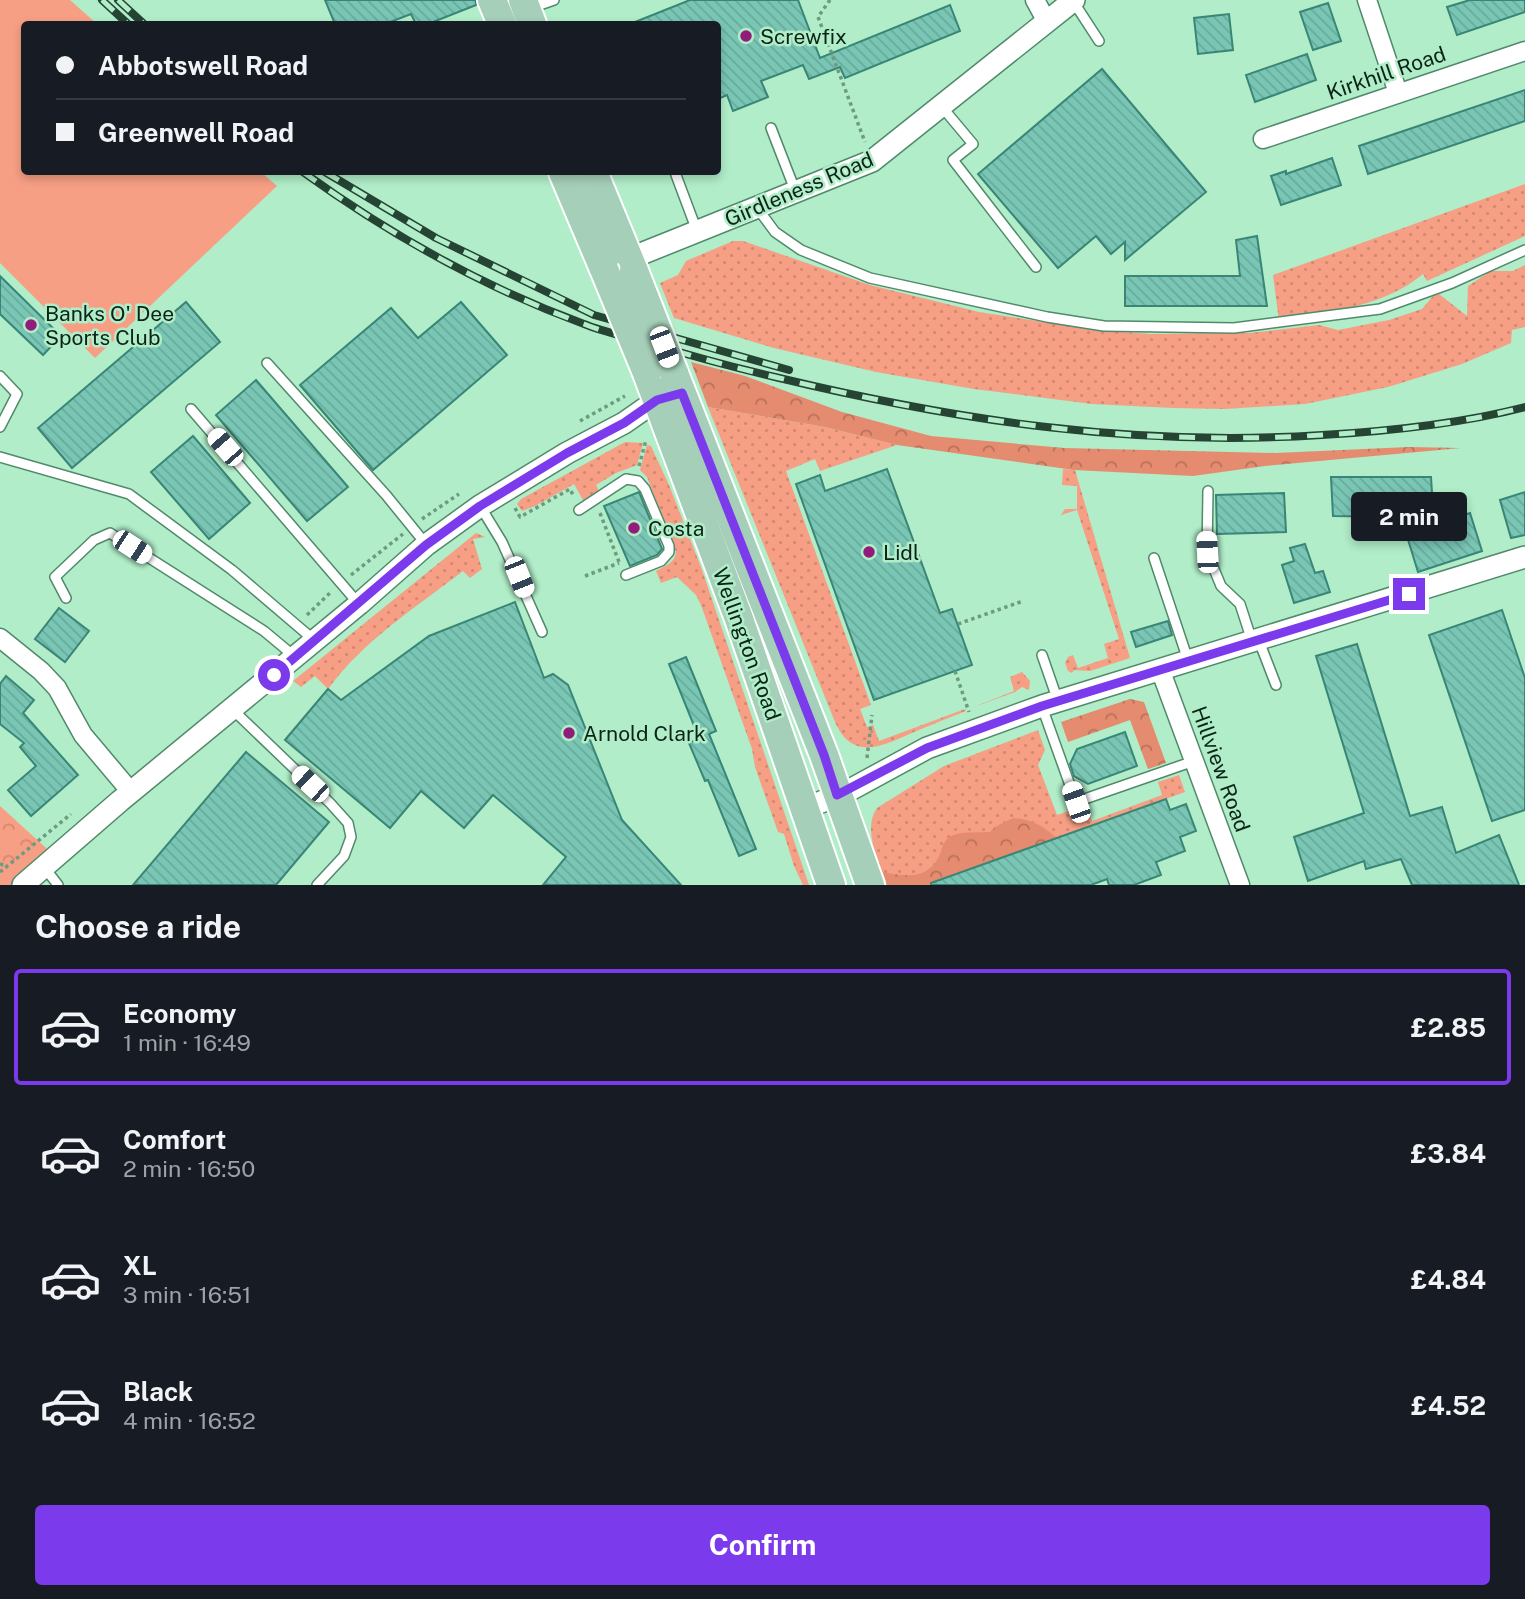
<!DOCTYPE html>
<meta charset="utf-8">
<style>
body{margin:0;font-family:"Public Sans",sans-serif;background:#20242c;color:#f1f3f6;height:100vh;display:flex;flex-direction:column;font-size:26px;white-space:nowrap}
*{box-sizing:border-box;margin:0}
p{font-size:23px;color:#9ea1a6}
.icon{flex:none;width:38px;height:38px;fill:none;stroke:currentColor;stroke-width:2;stroke-linecap:round;stroke-linejoin:round}
.map{position:relative;height:885px;overflow:hidden}
.sheet{display:flex;flex-direction:column;background:#171b24;flex:1}
.sheet>*{flex:none}
.guide{position:absolute;left:21px;top:21px;width:700px;height:154px;border-radius:7px;box-shadow:0 4px 10px #0003;display:grid;align-content:center;height:154px;padding:0 35px;background:#171b24}
.end{position:absolute;width:32px;height:32px;margin:-16px;border:9px solid #7c3aed;background:#fff;box-shadow:0 0 0 4px #fff}
.from{border-radius:50%}
.bubble{position:absolute;height:49px;border-radius:7px;background:#171b24;box-shadow:0 4px 10px #0003;font-size:23px;font-weight:700;line-height:49px;text-align:center}
.car{position:absolute;width:21px;height:42px;margin:-21px -10px;border-radius:9px;box-shadow:0 0 5px 2px #0007;background:linear-gradient(#fff 24%,#345 0 40%,#fff 0 76%,#345 0 86%,#fff 0)}
.guide b{display:flex;align-items:center;gap:24px;height:66px;font-size:26px}
.guide b+b{border-top:2px solid #363941}
.guide i{width:18px;height:18px;background:#f1f3f6}
ul{padding:0;list-style:none}
li{display:flex;align-items:center;gap:21px;height:116px;margin:0 14px 10px;padding:0 21px;border:4px solid transparent;border-radius:7px}
li div{flex:1}
li b{display:block;font-size:26px}
li em{font-style:normal;font-weight:700}
li.on{border-color:#7c3aed}
li>.icon{width:63px;height:63px;stroke-width:1.5}
h2{padding:0 35px;font-size:32px;line-height:84px}
.action{display:flex;gap:14px;margin-top:auto;padding:14px 35px}
.action a{flex:1;height:80px;border-radius:7px;background:#7c3aed;color:#fff;font-size:28px;font-weight:700;line-height:80px;text-align:center}
.map>svg:first-child{display:block}
</style>
<div class="map">
<svg width="1525" height="885" viewBox="0 0 1525 885">
<defs>
<pattern id="grass-dots" width="8" height="8" patternUnits="userSpaceOnUse" patternTransform="scale(1.75)"><rect width="8" height="8" fill="#f69f84"/><path d="M2 2h.1M6 6h.1" fill="none" stroke="#d28971" stroke-width="1.8" stroke-linecap="round"/></pattern>
<pattern id="forest-crowns" width="20" height="18" patternUnits="userSpaceOnUse" patternTransform="scale(1.75)"><rect width="20" height="18" fill="#e58b6f"/><path d="M2 6a3 3 0 1 1 6 0M12 15a3 3 0 1 1 6 0" fill="none" stroke="#b8715a"/></pattern>
<pattern id="park-crowns" width="20" height="18" patternUnits="userSpaceOnUse" patternTransform="scale(1.75)"><rect width="20" height="18" fill="#f69f84"/><path d="M2 6a3 3 0 1 1 6 0M12 15a3 3 0 1 1 6 0" fill="none" stroke="#d28971"/></pattern>
<pattern id="building-back-hatch" width="6" height="6" patternUnits="userSpaceOnUse" patternTransform="scale(1.75)"><rect width="6" height="6" fill="#7ac6b5"/><path d="M-1 5l2 2M0 0l6 6M5-1l2 2" fill="none" stroke="#68aa9b"/></pattern>
</defs>
<rect width="100%" height="100%" fill="#b0edc8"/>
<g fill="url(#grass-dots)">
<path d="M1525,184v52l-98,45 -4,-7c-39,33 -96,38 -144,47l-6,-46z"/>
<path d="M733,241h10l127,44 109,27 118,18 53,4 100,-1 69,-8 19,5 51,-10 33,-11 11,-13 6,-2 28,22 1,-30 23,-15h22l12,-6v62l-13,3 -1,13 -49,21 -74,23 -83,17 -80,5 -52,-1 -81,-4 -118,-15 -98,-17 -102,-24 -100,-30 -14,-35 18,-8 8,-14z"/>
<path d="M708,407l117,20 72,18 -77,26 -5,-12 -29,12 85,234 -11,4 7,18 6,-2 6,16 86,-32 1,2c-18,7 -35,14 -52,21 -30,13 -61,31 -79,-10z"/>
<path d="M625,442l18,1 -6,22 -21,8 -20,12 3,6 -16,9 -9,-16 -39,22 -13,5 -5,-7 4,-5z"/>
<path d="M647,445l4,1 18,39 32,82 108,318h-6l-9,-19 -10,-32 -6,-2 -23,-65 -3,-18 -51,-144 -5,-10 -19,-18 -16,6 -5,-12c9,-5 19,-8 20,-19l-29,-75 -7,-7z"/>
<path d="M1063,469l12,1 55,188 -40,13 -16,-1 -2,3 -4,-2 -3,-8 3,-6 5,-2 5,13 30,-10 -4,-14 15,-5 -42,-129 -16,5 4,-6h12v-23l-15,-1z"/>
<path d="M476,533l9,4 -12,2 9,30 -12,9 -7,-7c-47,36 -100,70 -135,118l-13,-13 -14,11 -8,-6z"/>
<path d="M1022,672l8,9 -1,9 -7,-3 -7,5 -44,16 43,-17 -4,-14z"/>
<path d="M1038,730l7,20 -7,15 19,50 29,-10 6,16 70,-26 -4,-13 21,-7 6,17 -238,86 -60,7c-8,-23 -25,-55 -10,-77l67,-42z"/>
</g>
<g fill="url(#forest-crowns)">
<path d="M691,362l54,14 97,36 89,24 133,12 212,5 133,-6 52,1 -196,18 -72,10 -119,-6 -177,-25 -72,-18 -117,-20z"/>
<path d="M1130,699l14,3 22,61 -18,6 -18,-49 -62,22 -7,-20z"/>
<path d="M1013,818c19,1 30,8 44,20l-110,39 2,8h-62l-4,-13c23,5 46,8 57,-18 3,-8 3,-13 11,-18 10,-5 27,-3 39,-4l5,-5z"/>
</g>
<path fill="url(#park-crowns)" d="M0,806l56,51 -33,28h-23z"/>
<path fill="#f69f84" d="M0,0h70l27,24h-73v148h237l16,14 -182,172 -95,-95z"/>
<g fill="url(#building-back-hatch)" stroke="#398677" stroke-width="2">
<path d="M325,0h151v5l-48,19h-12l-5,-10 -26,10h-50z"/>
<path d="M690,0h108l22,58 130,-53 10,26 -115,47 -5,-11 -31,12 -6,-14 -42,16 7,16 -35,14 -6,-16 -9,4v-75h-88z"/>
<path d="M1470,0h55v12l-68,23 -10,-28z"/>
<path d="M1328,3l13,38 -28,9 -13,-38z"/>
<path d="M1229,14l4,36 -35,4 -4,-36z"/>
<path d="M1307,54l9,26 -61,22 -9,-27z"/>
<path d="M1102,69l104,123 -81,68v-18l-14,12 -15,-18 -38,32 -80,-94z"/>
<path d="M1525,90v31l-157,53 -9,-28z"/>
<path d="M1332,158l9,27 -60,20 -10,-29 15,-5v3z"/>
<path d="M1257,236l10,70h-142v-30h115l-4,-36z"/>
<path d="M0,276l61,60 -18,19 -43,-41z"/>
<path d="M186,302l34,40 -148,126 -34,-40z"/>
<path d="M461,302l46,53 -134,115 -73,-85 91,-77 27,30z"/>
<path d="M256,380l92,107 -41,34 -91,-106z"/>
<path d="M193,436l57,67 -41,36 -58,-67z"/>
<path d="M887,469l53,144 12,-4 20,56 -98,35 -78,-216 24,-9 5,16z"/>
<path d="M1331,477h100l3,47 36,-11 12,38 -64,21 -17,-55 -68,-1z"/>
<path d="M639,492l23,57 -5,6 -27,11 -26,-60z"/>
<path d="M1525,492v43l-14,3 -11,-38z"/>
<path d="M1284,493l2,39 -69,2 -1,-39z"/>
<path d="M1305,544l10,29 8,-2 7,21 -36,11 -12,-38 12,-4 -4,-13z"/>
<path d="M515,602l29,76 9,-4 15,11 54,135 59,65h-138l23,-28 -73,-62 -29,33 -43,-37 -31,37 -105,-88 43,-51 13,11 88,-64z"/>
<path d="M59,608l30,23 -24,31 -30,-23z"/>
<path d="M1502,610l23,68v132l-33,11 -63,-186z"/>
<path d="M1168,621l4,14 -36,12 -5,-15z"/>
<path d="M1357,644l53,172 32,-9 14,46 43,-18 20,50h-107l-11,-26 -35,10 -2,-8 -56,20 -14,-44 70,-24 -48,-157z"/>
<path d="M686,657l30,74 -7,3 47,115 -17,7 -31,-76 -3,1 -16,-38 16,-7 -6,2 -30,-74z"/>
<path d="M6,676l28,24 -11,13 55,62 -47,41 -23,-26 28,-24 -16,-19 4,-4 -24,-19v-40z"/>
<path d="M1125,732l12,34 -49,18 -14,-8 -4,-12 7,-15z"/>
<path d="M246,752l83,70 -53,63h-143z"/>
<path d="M1166,799l4,11 16,-6 10,27 -16,6 5,14 -29,11 5,13 -27,10h-25l-2,-6 -16,6h-160v-2z"/>
</g>
<g fill="none" stroke-linecap="round" stroke-linejoin="round">
<defs>
<g id="service">
<path d="M1073,1l26,40"/>
<path d="M531,8l23,-8"/>
<path d="M942,107l31,37 -20,16 83,107"/>
<path d="M771,128l24,62"/>
<path d="M676,175l21,56"/>
<path d="M758,209l17,23 26,18 69,28 177,39 57,9 130,2 146,-19 72,-26 73,-33"/>
<path d="M267,363l119,132 39,48"/>
<path d="M0,376l17,18 -17,33"/>
<path d="M191,409l167,194"/>
<path d="M0,457l129,37 103,76 82,70"/>
<path d="M1208,491l-1,61 14,34 19,18 12,37"/>
<path d="M480,506l22,36 40,90"/>
<path d="M579,510l47,-31 12,2 7,8 24,57v6l-8,9 -35,14"/>
<path d="M1154,558l34,102"/>
<path d="M66,598l-11,-21 39,-37 16,-7 154,98 30,25"/>
<path d="M1259,641l17,44"/>
<path d="M1042,655l16,46"/>
<path d="M1042,707l34,95 118,-41"/>
<path d="M232,709l98,94 18,20 3,14 -7,19 -27,29"/>
<path d="M44,867l14,18"/>
</g>
<g id="minor">
<path d="M1035,0l12,22"/>
<path d="M1367,0l31,93"/>
<path d="M1263,139l262,-88"/>
<path d="M0,638l41,33 16,17 26,47 48,57"/>
<path d="M1160,669l80,216"/>
</g>
<g id="tertiary">
<path d="M616,264l256,-103 202,-161"/>
<path d="M804,809l44,-18 79,-43 115,-42 483,-149"/>
<path d="M23,885l97,-84 239,-197 67,-59 54,-39 87,-53 57,-30 33,-23 12,-3"/>
</g>
<g id="primary">
<path d="M492,0l10,24"/>
<path d="M523,0l9,24"/>
<path d="M563,172l41,97"/>
<path d="M593,172l41,99"/>
<path d="M647,373l91,243 93,269"/>
<path d="M674,373l150,382 46,130"/>
</g>
</defs>
<use href="#service" stroke="#508a6a" stroke-width="12"/>
<use href="#minor" stroke="#508a6a" stroke-width="21"/>
<use href="#tertiary" stroke="#508a6a" stroke-width="24"/>
<use href="#primary" stroke="#fff" stroke-width="32"/>
<g stroke="#6d9b80" stroke-width="3.5" stroke-dasharray="3.5 3.5" stroke-linecap="butt">
<path d="M830,0l-12,17 47,125"/>
<path d="M580,421l45,-25"/>
<path d="M639,466l7,-26"/>
<path d="M515,508l5,9 50,-28 4,8"/>
<path d="M600,513l19,49 3,-1"/>
<path d="M422,519l37,-25"/>
<path d="M351,575l52,-41"/>
<path d="M585,576l34,-13"/>
<path d="M307,615l25,-24"/>
<path d="M958,624l65,-23"/>
<path d="M955,671l14,41"/>
<path d="M867,758l5,-43"/>
<path d="M0,864l7,2"/>
<path d="M0,872l71,-58"/>
</g>
<use href="#service" stroke="#fff" stroke-width="9"/>
<use href="#minor" stroke="#fff" stroke-width="18"/>
<use href="#tertiary" stroke="#fff" stroke-width="21"/>
<use href="#primary" stroke="#a5cfb8" stroke-width="28"/>
<defs>
<g id="rail">
<path d="M102,0l26,24"/>
<path d="M118,0l26,24"/>
<path d="M303,172c86,62 180,115 281,152 19,8 41,12 61,18 43,13 87,25 130,35 183,44 359,70 547,58 68,-4 137,-11 203,-28"/>
<path d="M325,172l111,66 158,77 195,55"/>
</g>
</defs>
<use href="#rail" stroke="#254433" stroke-width="8"/>
<use href="#rail" stroke="#b0edc8" stroke-width="5" stroke-dasharray="16" stroke-linecap="butt"/>
<defs>
<g id="primary-bridge">
<path d="M604,269l43,104"/>
<path d="M634,271l40,102"/>
</g>
</defs>
<use href="#primary-bridge" stroke="#fff" stroke-width="32" stroke-linecap="butt"/>
<use href="#primary-bridge" stroke="#a5cfb8" stroke-width="28"/>
</g>
<g fill="none" stroke-linecap="round" stroke-linejoin="round">
<path stroke="#7c3aed" stroke-width="9" d="M274,675l152,-130 54,-39 87,-53 57,-30 33,-23 25,-7 142,362 13,40 90,-47 115,-42 367,-112"/>
</g>
<g fill="#921c7a" stroke="#b0edc8" stroke-width="2.5">
<circle cx="746" cy="36" r="7"/>
<circle cx="31" cy="325" r="7"/>
<circle cx="634" cy="528" r="7"/>
<circle cx="869" cy="552" r="7"/>
<circle cx="569" cy="733" r="7"/>
</g>
<g text-anchor="middle" dominant-baseline="central" stroke-width="5" stroke-linejoin="round" paint-order="stroke">
<g font-size="21" fill="#0b2417" stroke="#b0edc8" text-anchor="start">
<text x="760" y="36">Screwfix</text>
<text x="45" y="313">Banks O' Dee<tspan x="45" dy="24">Sports Club</tspan></text>
<text x="648" y="528">Costa</text>
<text x="883" y="552">Lidl</text>
<text x="583" y="733">Arnold Clark</text>
</g>
<g font-size="21" fill="#0b2417" stroke="#b0edc8">
<text transform="translate(1386 73) rotate(-19)">Kirkhill Road</text>
<text transform="translate(799 189) rotate(-23)">Girdleness Road</text>
<text transform="translate(747 644) rotate(70)">Wellington Road</text>
<text transform="translate(1221 769) rotate(70)">Hillview Road</text>
</g>
</g>
</svg>
<i class="end from" style="left:274px;top:675px"></i>
<i class="end" style="left:1409px;top:594px"></i>
<div class="bubble" style="left:1351px;top:492px;width:116px">2 min</div>
<i class="car" style="left:664px;top:347px;rotate:159deg"></i>
<i class="car" style="left:225px;top:447px;rotate:319deg"></i>
<i class="car" style="left:132px;top:547px;rotate:123deg"></i>
<i class="car" style="left:1207px;top:552px;rotate:357deg"></i>
<i class="car" style="left:519px;top:577px;rotate:158deg"></i>
<i class="car" style="left:310px;top:784px;rotate:313deg"></i>
<i class="car" style="left:1076px;top:802px;rotate:341deg"></i>
<div class="guide">
<b><i class="from"></i>Abbotswell Road</b>
<b><i></i>Greenwell Road</b>
</div>
</div>
<section class="sheet">
<h2>Choose a ride</h2>
<ul>
<li class="on"><svg class="icon" aria-label="car" viewBox="0 0 24 24"><path d="M5 17H2v-5l4-1 3-4h7l3 4 3 1v5h-3M9 17h6M6 11h13"/><circle cx="7" cy="17" r="2"/><circle cx="17" cy="17" r="2"/></svg><div><b>Economy</b><p>1 min · 16:49</p></div><em>£2.85</em></li>
<li><svg class="icon" aria-label="car" viewBox="0 0 24 24"><path d="M5 17H2v-5l4-1 3-4h7l3 4 3 1v5h-3M9 17h6M6 11h13"/><circle cx="7" cy="17" r="2"/><circle cx="17" cy="17" r="2"/></svg><div><b>Comfort</b><p>2 min · 16:50</p></div><em>£3.84</em></li>
<li><svg class="icon" aria-label="car" viewBox="0 0 24 24"><path d="M5 17H2v-5l4-1 3-4h7l3 4 3 1v5h-3M9 17h6M6 11h13"/><circle cx="7" cy="17" r="2"/><circle cx="17" cy="17" r="2"/></svg><div><b>XL</b><p>3 min · 16:51</p></div><em>£4.84</em></li>
<li><svg class="icon" aria-label="car" viewBox="0 0 24 24"><path d="M5 17H2v-5l4-1 3-4h7l3 4 3 1v5h-3M9 17h6M6 11h13"/><circle cx="7" cy="17" r="2"/><circle cx="17" cy="17" r="2"/></svg><div><b>Black</b><p>4 min · 16:52</p></div><em>£4.52</em></li>
</ul>
<div class="action"><a>Confirm</a></div>
</section>
